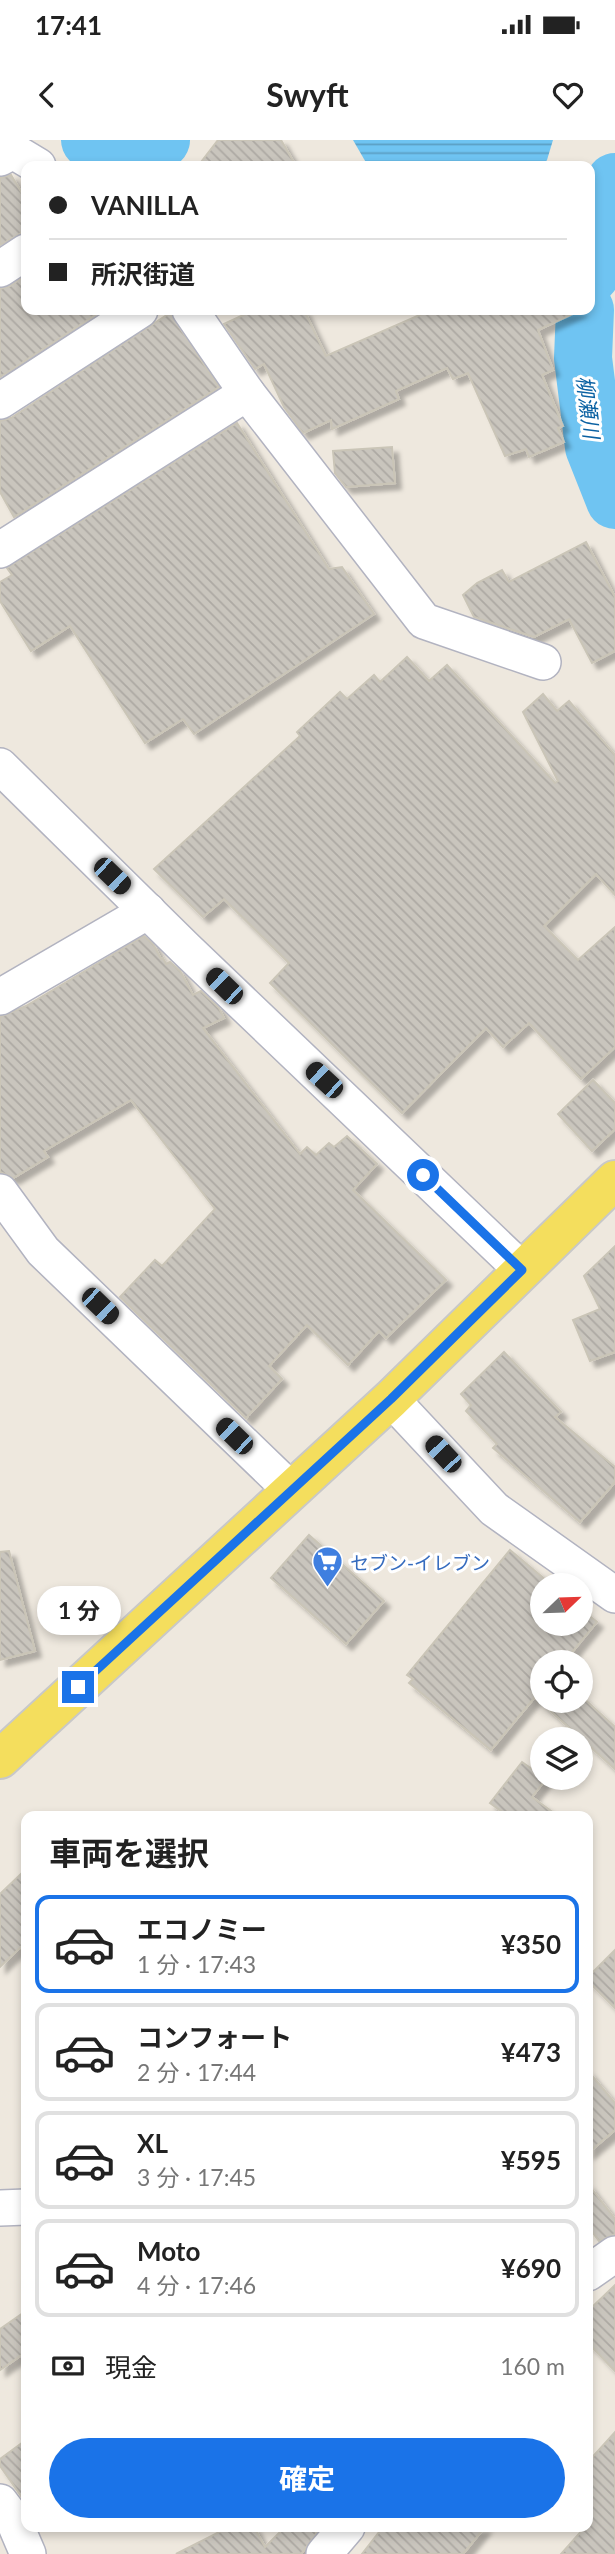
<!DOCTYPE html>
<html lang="ja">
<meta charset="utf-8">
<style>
body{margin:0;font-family:Lato,"Noto Sans JP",sans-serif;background:#f2f2f2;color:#222;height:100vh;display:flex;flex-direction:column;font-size:26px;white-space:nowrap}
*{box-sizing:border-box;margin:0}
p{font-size:23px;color:#767676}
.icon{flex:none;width:38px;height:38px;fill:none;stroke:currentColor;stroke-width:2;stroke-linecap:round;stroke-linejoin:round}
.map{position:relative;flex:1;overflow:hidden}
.sheet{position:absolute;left:21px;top:1671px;width:572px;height:721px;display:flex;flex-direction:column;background:#fff;border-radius:14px;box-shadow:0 4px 10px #0003}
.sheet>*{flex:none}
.guide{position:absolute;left:21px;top:21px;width:574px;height:154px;border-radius:14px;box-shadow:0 4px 10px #0003;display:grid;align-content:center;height:154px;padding:0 28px;background:#fff}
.needle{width:46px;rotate:67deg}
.buttons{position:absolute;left:530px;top:1433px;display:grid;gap:14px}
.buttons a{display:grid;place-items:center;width:63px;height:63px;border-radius:50%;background:#fff;box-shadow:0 4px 10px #0003;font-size:35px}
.end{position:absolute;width:32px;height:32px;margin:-16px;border:9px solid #1a73e8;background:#fff;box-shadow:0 0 0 4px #fff}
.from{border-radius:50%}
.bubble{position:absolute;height:49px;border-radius:24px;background:#fff;box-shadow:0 4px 10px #0003;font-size:23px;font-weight:700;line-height:49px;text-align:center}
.car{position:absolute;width:21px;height:42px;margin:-21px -10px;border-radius:9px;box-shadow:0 0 5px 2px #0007;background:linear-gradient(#222 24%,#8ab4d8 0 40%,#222 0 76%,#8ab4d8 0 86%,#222 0)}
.guide b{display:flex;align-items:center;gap:24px;height:66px;font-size:26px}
.guide b+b{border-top:2px solid #e0e0e0}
.guide i{width:18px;height:18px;background:#222}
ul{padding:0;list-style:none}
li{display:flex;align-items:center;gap:21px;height:98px;margin:0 14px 10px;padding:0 14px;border:4px solid #e0e0e0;border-radius:14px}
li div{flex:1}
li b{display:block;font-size:26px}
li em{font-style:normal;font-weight:700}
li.active{border-color:#1a73e8}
li>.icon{width:63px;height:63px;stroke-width:1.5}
h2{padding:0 28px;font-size:32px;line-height:84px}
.pay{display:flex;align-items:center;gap:18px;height:77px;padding:0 28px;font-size:26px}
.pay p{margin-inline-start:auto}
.action{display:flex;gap:14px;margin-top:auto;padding:14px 28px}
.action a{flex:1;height:80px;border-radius:42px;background:#1a73e8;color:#fff;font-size:28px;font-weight:700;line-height:80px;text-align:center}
.status{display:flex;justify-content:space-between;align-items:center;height:49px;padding:0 35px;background:#fff;direction:ltr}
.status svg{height:19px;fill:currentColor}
header{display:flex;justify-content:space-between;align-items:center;height:91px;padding:0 28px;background:#fff;font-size:32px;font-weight:700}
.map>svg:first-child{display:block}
</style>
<div class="status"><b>17:41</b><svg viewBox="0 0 49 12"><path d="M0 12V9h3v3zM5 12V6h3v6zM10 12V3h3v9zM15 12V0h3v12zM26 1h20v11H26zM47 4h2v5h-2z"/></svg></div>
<header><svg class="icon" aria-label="back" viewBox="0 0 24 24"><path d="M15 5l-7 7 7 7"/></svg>Swyft<svg class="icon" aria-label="heart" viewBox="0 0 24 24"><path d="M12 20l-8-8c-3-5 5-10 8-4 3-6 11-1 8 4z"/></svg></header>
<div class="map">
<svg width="615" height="2414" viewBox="0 0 615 2414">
<defs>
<pattern id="water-rules" width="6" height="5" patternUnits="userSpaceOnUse" patternTransform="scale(1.75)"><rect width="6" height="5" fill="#6fc4f2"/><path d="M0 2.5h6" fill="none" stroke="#5b9fc4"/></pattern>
<pattern id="building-back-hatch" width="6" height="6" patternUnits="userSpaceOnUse" patternTransform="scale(1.75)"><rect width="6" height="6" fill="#c9c5bd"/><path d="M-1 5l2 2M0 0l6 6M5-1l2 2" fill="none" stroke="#ada9a3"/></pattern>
<filter id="shadow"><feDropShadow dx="6" dy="6" stdDeviation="2" flood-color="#0004"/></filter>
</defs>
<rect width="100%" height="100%" fill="#eee8de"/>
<path fill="url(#water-rules)" d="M353,0h200l-6,20 -4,6h-175z"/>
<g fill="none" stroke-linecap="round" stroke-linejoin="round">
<g stroke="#6fc4f2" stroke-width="58">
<path d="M90,0l28,12h23l20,-12"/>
<path d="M590,135l20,-83 5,-10"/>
<path d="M585,170l-2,48 11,89 21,53"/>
</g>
</g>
<g fill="url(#building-back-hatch)" stroke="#cac5b7" stroke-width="2" filter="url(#shadow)">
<path d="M218,0h63l15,26h-98z"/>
<path d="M11,35l15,25v30l-26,15v-67z"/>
<path d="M22,138l4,6v26h77l-103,67v-88l10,-3z"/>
<path d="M254,170h50l22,46 105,-46h150l-43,20 15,40 -11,5 21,51 -5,2 6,14 -35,15 -3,-8 -21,7 -37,-83 -15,6 -6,-11 -51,23 3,8 -67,30 -1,-9 -28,13 -19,-26 -20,-43 -9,5 -31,-45z"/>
<path d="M170,173l49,74 -205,130 -14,-25v-71l11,-3z"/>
<path d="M237,283l92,146 13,-2 32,47 -180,120 -11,-15 -38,24 -75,-117 -39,25 -31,-50v-19l12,-7 -5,-7z"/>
<path d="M392,307l3,36 -49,4 -11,-14 -2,-22z"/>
<path d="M586,402l29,55v54l-23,12 -23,-44 -35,18 -60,-20 -11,-22 14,-12 25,-13 7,12z"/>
<path d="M407,517l22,24 18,-16 108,118 3,-2 -35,-69 20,-18 14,17 12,-10 46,54v140l-19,-21 -52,52 34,34 37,-33v120l-34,32 -52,-56 -26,24 -17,-19 -84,85 -132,-130 19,-20 -65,-64 -21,18 -49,-48 146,-133 -3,-4 43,-40 7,7 27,-24 6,7z"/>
<path d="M144,796l9,8 8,15 2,-1 3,6 4,-2 10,9 13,24 8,-4 18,17 5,10 -21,10 97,126 7,-7 9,8 13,-12 5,4 13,-11 30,28 -24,26 93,90 -60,58 -7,-7 -31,34 -41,-40 -38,41 13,13 -36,39 -126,-121 35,-37 7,6 53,-57 -84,-109 -87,51 4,6 -35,21 -13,-6v-155l26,-11z"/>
<path d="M593,940l22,23v26l-23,22 -34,-37z"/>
<path d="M615,1106v106l-25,9 -17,-41 27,-11 -16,-33z"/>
<path d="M504,1212l57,60 -6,5 60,50v15l-35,40 -87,-74 4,-4 -31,-33 5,-6 -10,-11z"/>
<path d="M309,1395l75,66 -38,43 -75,-66z"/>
<path d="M510,1410l43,36h-11v38h39v-15l16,13 -33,40h-22v39h39v-5l34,31v42l-80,-72 -44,53 -82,-67 4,-4 -6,-4z"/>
<path d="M9,1411l26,100 -35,9v-108z"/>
<path d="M522,1622l24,17 -14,18 26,19h-50l-18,-13z"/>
<path d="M26,1729v73l-26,25v-73z"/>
<path d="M615,1810v58l-27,-27v-4z"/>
<path d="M588,1931l27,32v27l-27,23z"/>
<path d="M588,2044l27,35v15l-16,7 -11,-15z"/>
<path d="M615,2145v86l-27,-28v-32z"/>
<path d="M26,2171v41l-26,18v-41z"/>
<path d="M615,2292v122h-54l24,-27h3v-65z"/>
<path d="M26,2300v63l-26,-37v-7z"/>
<path d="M229,2387h25l11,20 20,-20h36l-20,27h-125z"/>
<path d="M383,2387h102l-22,27h-101z"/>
</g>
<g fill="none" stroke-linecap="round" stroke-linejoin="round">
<defs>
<g id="street">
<path d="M0,18l13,-7 25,15"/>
<path d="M0,129l26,-17"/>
<path d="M190,170l57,83 177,228 119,41"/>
<path d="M0,261l140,-91"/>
<path d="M0,410l247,-157"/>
<path d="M0,626l185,182 337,322"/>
<path d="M0,857l148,-86"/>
<path d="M0,1052l43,59 249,240"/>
<path d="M391,1259l103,110 121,86"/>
<path d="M0,2068l26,-1"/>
<path d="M588,2133l27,-19"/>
<path d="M0,2362l13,17 15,35"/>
<path d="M324,2414l23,-27"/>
</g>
<path id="primary" d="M0,1619l391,-360 224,-219"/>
</defs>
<use href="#street" stroke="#b2b3c0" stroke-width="38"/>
<use href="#primary" stroke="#c8c8c8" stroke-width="42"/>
<use href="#street" stroke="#fff" stroke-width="35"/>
<use href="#primary" stroke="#f4de5d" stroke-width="38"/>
</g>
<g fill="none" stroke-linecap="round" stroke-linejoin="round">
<path stroke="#1a73e8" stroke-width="9" d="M78,1547l313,-288 131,-129 -99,-95"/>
</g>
<defs>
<symbol id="supermarket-pin" viewBox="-11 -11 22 30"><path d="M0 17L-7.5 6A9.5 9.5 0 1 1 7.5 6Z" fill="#3f7fe0" stroke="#fff"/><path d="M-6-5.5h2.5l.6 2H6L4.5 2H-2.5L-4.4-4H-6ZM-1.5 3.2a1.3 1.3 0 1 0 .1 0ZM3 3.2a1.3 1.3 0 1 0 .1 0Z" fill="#fff"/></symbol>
</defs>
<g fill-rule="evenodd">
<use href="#supermarket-pin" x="310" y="1404" width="35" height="47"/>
</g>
<g text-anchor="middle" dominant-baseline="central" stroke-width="6" stroke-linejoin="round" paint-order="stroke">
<g font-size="19" fill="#366cbe" stroke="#fff" text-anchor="start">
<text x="350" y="1422">セブン-イレブン</text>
</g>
<g font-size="21" font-style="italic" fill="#0a61a2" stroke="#fff">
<text transform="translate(589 267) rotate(83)">柳瀬川</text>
</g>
</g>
</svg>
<div class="buttons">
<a><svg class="needle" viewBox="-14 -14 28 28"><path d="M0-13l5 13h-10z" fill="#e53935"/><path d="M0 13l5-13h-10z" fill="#767676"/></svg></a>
<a><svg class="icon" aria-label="locate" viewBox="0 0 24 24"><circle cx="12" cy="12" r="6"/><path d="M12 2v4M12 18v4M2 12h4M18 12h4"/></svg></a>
<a><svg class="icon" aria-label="layers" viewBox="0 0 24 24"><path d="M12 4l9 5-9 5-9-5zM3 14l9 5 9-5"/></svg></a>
</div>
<i class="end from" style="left:423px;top:1035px"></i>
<i class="end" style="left:78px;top:1547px"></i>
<div class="bubble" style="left:37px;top:1446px;width:84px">1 分</div>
<i class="car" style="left:112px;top:736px;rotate:134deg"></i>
<i class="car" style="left:224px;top:846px;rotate:314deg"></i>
<i class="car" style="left:324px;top:940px;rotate:313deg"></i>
<i class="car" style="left:100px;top:1166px;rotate:134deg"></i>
<i class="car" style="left:234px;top:1296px;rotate:314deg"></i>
<i class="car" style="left:443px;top:1314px;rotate:317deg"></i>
<div class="guide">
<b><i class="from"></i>VANILLA</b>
<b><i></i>所沢街道</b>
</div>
<section class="sheet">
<h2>車両を選択</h2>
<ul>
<li class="active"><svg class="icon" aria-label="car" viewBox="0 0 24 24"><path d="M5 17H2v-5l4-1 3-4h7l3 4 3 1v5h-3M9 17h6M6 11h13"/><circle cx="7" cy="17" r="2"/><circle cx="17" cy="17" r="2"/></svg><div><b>エコノミー</b><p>1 分 · 17:43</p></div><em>¥350</em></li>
<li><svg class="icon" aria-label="car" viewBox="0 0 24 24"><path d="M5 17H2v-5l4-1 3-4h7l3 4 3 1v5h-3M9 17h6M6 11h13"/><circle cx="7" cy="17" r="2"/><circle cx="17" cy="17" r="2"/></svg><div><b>コンフォート</b><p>2 分 · 17:44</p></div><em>¥473</em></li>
<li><svg class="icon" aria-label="car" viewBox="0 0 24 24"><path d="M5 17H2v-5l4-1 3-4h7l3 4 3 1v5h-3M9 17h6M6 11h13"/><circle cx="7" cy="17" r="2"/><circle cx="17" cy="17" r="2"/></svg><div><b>XL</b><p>3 分 · 17:45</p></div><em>¥595</em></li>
<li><svg class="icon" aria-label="car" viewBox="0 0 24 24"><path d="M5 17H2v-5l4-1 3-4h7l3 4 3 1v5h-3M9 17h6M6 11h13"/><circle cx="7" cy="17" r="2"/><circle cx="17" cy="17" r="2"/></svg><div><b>Moto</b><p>4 分 · 17:46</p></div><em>¥690</em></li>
</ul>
<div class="pay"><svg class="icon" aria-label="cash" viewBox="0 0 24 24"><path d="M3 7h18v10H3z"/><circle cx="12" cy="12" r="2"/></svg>現金<p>160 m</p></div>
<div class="action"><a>確定</a></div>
</section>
</div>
